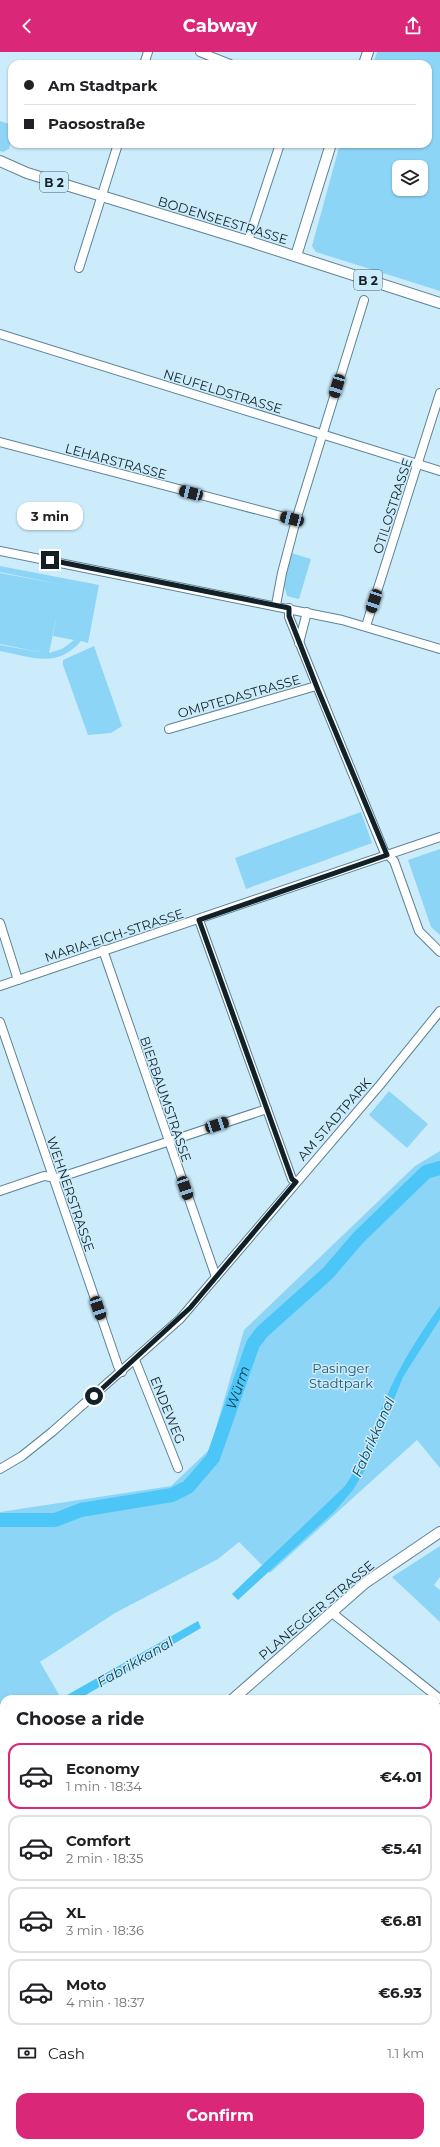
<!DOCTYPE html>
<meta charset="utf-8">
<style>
body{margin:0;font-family:Montserrat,sans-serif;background:#f6f6f6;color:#202124;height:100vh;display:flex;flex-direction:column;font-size:15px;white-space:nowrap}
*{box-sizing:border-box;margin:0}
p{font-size:13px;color:#757577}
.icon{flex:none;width:22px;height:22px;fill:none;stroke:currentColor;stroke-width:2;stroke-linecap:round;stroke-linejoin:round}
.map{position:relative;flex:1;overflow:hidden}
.panel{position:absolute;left:0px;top:1643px;width:440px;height:452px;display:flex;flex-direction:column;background:#fff;border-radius:12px 12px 0 0;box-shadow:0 1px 3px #0004}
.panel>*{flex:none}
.guide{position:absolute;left:8px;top:8px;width:424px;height:88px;border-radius:12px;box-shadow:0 1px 3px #0004;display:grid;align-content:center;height:88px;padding:0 16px;background:#fff}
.controls{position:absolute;left:392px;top:108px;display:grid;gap:8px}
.controls a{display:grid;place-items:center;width:36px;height:36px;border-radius:8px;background:#fff;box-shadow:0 1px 3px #0004;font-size:20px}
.end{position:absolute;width:18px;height:18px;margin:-9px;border:5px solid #122128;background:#fff;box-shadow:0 0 0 2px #fff}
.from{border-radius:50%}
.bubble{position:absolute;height:28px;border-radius:12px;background:#fff;box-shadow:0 1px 3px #0004;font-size:13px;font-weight:700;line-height:28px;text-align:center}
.car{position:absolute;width:12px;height:24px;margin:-12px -6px;border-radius:5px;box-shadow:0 0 3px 1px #0007;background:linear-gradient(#222 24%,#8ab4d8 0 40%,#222 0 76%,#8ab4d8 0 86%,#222 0)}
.guide b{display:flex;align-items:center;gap:14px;height:38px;font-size:15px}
.guide b+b{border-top:1px solid #e0e0e0}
.guide i{width:10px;height:10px;background:#202124}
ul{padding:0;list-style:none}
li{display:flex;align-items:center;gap:12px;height:66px;margin:0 8px 6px;padding:0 8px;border:2px solid #e0e0e0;border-radius:12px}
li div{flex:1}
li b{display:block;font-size:15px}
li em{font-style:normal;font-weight:700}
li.active{border-color:#db2777}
li>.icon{width:36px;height:36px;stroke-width:1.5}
h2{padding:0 16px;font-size:18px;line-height:48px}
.pay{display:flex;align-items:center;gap:10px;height:44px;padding:0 16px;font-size:15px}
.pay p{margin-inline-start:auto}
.action{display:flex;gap:8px;margin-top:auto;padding:8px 16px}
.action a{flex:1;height:46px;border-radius:12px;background:#db2777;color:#fff;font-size:16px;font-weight:700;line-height:46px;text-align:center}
header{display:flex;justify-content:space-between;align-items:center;height:52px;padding:0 16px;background:#db2777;color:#fff;font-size:18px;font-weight:700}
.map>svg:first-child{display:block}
</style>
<header><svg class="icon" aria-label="back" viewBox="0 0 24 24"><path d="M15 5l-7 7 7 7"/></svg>Cabway<svg class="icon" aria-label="share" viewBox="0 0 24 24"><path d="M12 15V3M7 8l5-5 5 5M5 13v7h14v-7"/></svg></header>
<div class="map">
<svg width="440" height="2095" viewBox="0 0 440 2095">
<rect width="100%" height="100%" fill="#ccecfb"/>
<g fill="#8dd5f6" fill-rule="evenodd">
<path d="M377,0h63v239l-124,-39 -4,-6 28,-102h88v-80h-55zM399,115h22v22h-22z"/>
<path d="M0,69l12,4v11l-3,13 -6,3 -3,-1z"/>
<path d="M291,501l20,6 -12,40 -12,-3 -3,-11z"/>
<path d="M0,514l99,19 -11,58 -7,-2c-24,28 -50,16 -81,10v-6l45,8 -45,-9v-71l59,11 -59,-12zM57,562l-4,22 21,4 -12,9 -13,4z"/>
<path d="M94,594l28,80 -11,7 -23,2 -25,-70v-5z"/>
<path d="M361,760l11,31 -126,46 -11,-31z"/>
<path d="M440,797v86l-9,-8 -23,-67z"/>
<path d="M389,1039l39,33 -21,24 -38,-33z"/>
<path d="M440,1099v317l-23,-28 -147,133 -31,-31 -21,17 -103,54 -75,49 21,36 -57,1v42l-4,2v-231l171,-26 39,-37 34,-119 171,-164z"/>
<path d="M440,1494v31l-6,8 6,5v32l-48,-45z"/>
<path d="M440,1840v63l-4,-3v-58z"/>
<path d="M0,1952l4,3v40l-4,-3z"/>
</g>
<g fill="#4bc6f7">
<path d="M440,1254v13l-37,58 -37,91 -13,22 -19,22 -96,88 -6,-6 113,-108c20,-29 27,-57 41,-88 14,-33 33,-63 54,-92z"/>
<path d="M198,1569l3,7 -122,71h-19z"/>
</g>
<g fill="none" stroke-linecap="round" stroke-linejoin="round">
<path stroke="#4bc6f7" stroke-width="14" id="s1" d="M0,1468h55l26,-10 91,-15 16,-8 25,-29 40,-114 9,-12 66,-59 30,-35 68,-66 14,-4"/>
<defs>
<g id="minor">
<path d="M200,0l30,12"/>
<path d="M144,12l4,-12"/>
<path d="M248,189l32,-97"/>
<path d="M79,216l39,-124"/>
<path d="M0,282l440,137"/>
<path d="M0,390l296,78"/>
<path d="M0,499l342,69 98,29"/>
<path d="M276,553l6,-32 14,-53 68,-220"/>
<path d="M289,556v9l95,234 10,10 25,70 21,21"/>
<path d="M366,574l74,-233"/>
<path d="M299,591l8,-31"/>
<path d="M169,677l147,-43"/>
<path d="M199,868l93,259 4,3"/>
<path d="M0,871l18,57"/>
<path d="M103,898l113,327"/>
<path d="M0,934l440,-149"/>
<path d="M0,970l118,344 4,6"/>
<path d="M0,1139l44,-15 14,2 209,-69"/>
<path d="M135,1308l43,108"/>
<path d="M0,1417l22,-13 30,-24 128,-113 200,-234 60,-74"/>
<path d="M331,1560l109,87"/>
<path d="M436,1820l4,-3"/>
<path d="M436,2070l4,15"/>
<path d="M179,2091l5,4"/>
<path d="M345,2091l5,4"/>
<path d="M336,2095l5,-4"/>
<path d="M440,2095v-1"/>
</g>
<g id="major">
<path d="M364,12l4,-12"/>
<path d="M0,109l27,12 221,68 192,62"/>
<path d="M296,204l35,-112"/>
<path d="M233,1647l132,-116 75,-51"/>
<path d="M0,1786l4,-3"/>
</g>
</defs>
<use href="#minor" stroke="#5e8395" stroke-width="10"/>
<use href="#major" stroke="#5e8395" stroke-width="12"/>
<use href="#minor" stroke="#fff" stroke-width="8"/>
<use href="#major" stroke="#fff" stroke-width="10"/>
</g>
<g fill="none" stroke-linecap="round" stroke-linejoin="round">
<path stroke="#122128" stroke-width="5" d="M50,508l239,48v8l29,74 69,165 -188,65 93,259 4,3 -106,126 -96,88"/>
</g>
<g text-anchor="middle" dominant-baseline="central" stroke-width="3" stroke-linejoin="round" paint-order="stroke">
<g fill="#ccecfb" stroke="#4a5e67" stroke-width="1">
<rect x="40" y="120" width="28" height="20" rx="3"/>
<rect x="354" y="218" width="28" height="20" rx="3"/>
</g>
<g font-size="12" font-weight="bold" fill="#122128">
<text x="54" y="130">B 2</text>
<text x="368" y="228">B 2</text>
</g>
<g font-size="13" fill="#122128" stroke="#ccecfb">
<text transform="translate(223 168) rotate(17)">BODENSEESTRASSE</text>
<text transform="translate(223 339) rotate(17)">NEUFELDSTRASSE</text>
<text transform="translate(116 409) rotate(15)">LEHARSTRASSE</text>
<text transform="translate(392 454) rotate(-72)">OTILOSTRASSE</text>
<text transform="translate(239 644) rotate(-16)">OMPTEDASTRASSE</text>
<text transform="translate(114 883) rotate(-18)">MARIA-EICH-STRASSE</text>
<text transform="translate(166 1047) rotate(71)">BIERBAUMSTRASSE</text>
<text transform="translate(334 1067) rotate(-49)">AM STADTPARK</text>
<text transform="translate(71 1142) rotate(71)">WEHNERSTRASSE</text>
<text transform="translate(168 1358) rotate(68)">ENDEWEG</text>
<text transform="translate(316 1558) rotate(-40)">PLANEGGER STRASSE</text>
</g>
<g font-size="13" fill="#26576c" stroke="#ccecfb">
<text x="341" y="1316">Pasinger<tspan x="341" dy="15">Stadtpark</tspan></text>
</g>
<g font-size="14" font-style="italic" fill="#104459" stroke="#ccecfb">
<text stroke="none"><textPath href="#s1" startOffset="306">Würm</textPath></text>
<text transform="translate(373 1385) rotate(-66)">Fabrikkanal</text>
<text transform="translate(135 1610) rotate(-30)">Fabrikkanal</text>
</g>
</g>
</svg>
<div class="controls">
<a><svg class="icon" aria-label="layers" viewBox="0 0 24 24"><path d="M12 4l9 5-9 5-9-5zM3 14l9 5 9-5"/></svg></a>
</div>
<i class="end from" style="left:94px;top:1344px"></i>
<i class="end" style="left:50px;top:508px"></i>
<div class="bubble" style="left:17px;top:450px;width:66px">3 min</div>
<i class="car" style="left:337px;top:334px;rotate:197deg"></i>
<i class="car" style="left:191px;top:441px;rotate:285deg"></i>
<i class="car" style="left:292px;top:467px;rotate:285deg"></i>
<i class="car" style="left:374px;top:549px;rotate:198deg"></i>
<i class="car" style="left:217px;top:1073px;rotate:72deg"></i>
<i class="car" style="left:185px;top:1136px;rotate:161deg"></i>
<i class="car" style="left:98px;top:1256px;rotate:161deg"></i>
<div class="guide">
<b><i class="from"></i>Am Stadtpark</b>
<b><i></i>Paosostraße</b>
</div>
<section class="panel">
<h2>Choose a ride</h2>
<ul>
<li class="active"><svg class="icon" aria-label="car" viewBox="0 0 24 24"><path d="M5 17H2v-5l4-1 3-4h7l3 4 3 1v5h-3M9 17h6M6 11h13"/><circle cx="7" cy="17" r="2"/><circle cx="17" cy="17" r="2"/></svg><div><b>Economy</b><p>1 min · 18:34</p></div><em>€4.01</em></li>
<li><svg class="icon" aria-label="car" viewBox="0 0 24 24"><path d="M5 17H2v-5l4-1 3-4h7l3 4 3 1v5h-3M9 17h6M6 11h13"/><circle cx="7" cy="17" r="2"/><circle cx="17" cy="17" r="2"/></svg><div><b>Comfort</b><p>2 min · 18:35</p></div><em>€5.41</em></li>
<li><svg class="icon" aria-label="car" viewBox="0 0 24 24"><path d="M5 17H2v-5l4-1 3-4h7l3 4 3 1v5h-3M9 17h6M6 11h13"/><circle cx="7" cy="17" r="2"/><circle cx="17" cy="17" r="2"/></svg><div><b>XL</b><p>3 min · 18:36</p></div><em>€6.81</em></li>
<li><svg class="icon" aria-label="car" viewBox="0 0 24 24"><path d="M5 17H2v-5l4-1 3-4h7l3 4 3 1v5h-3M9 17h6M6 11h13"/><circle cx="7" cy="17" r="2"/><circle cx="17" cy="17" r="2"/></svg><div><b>Moto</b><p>4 min · 18:37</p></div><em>€6.93</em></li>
</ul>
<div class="pay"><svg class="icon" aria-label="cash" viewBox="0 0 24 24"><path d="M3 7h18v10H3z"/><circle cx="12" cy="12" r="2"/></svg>Cash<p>1.1 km</p></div>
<div class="action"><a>Confirm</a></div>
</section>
</div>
